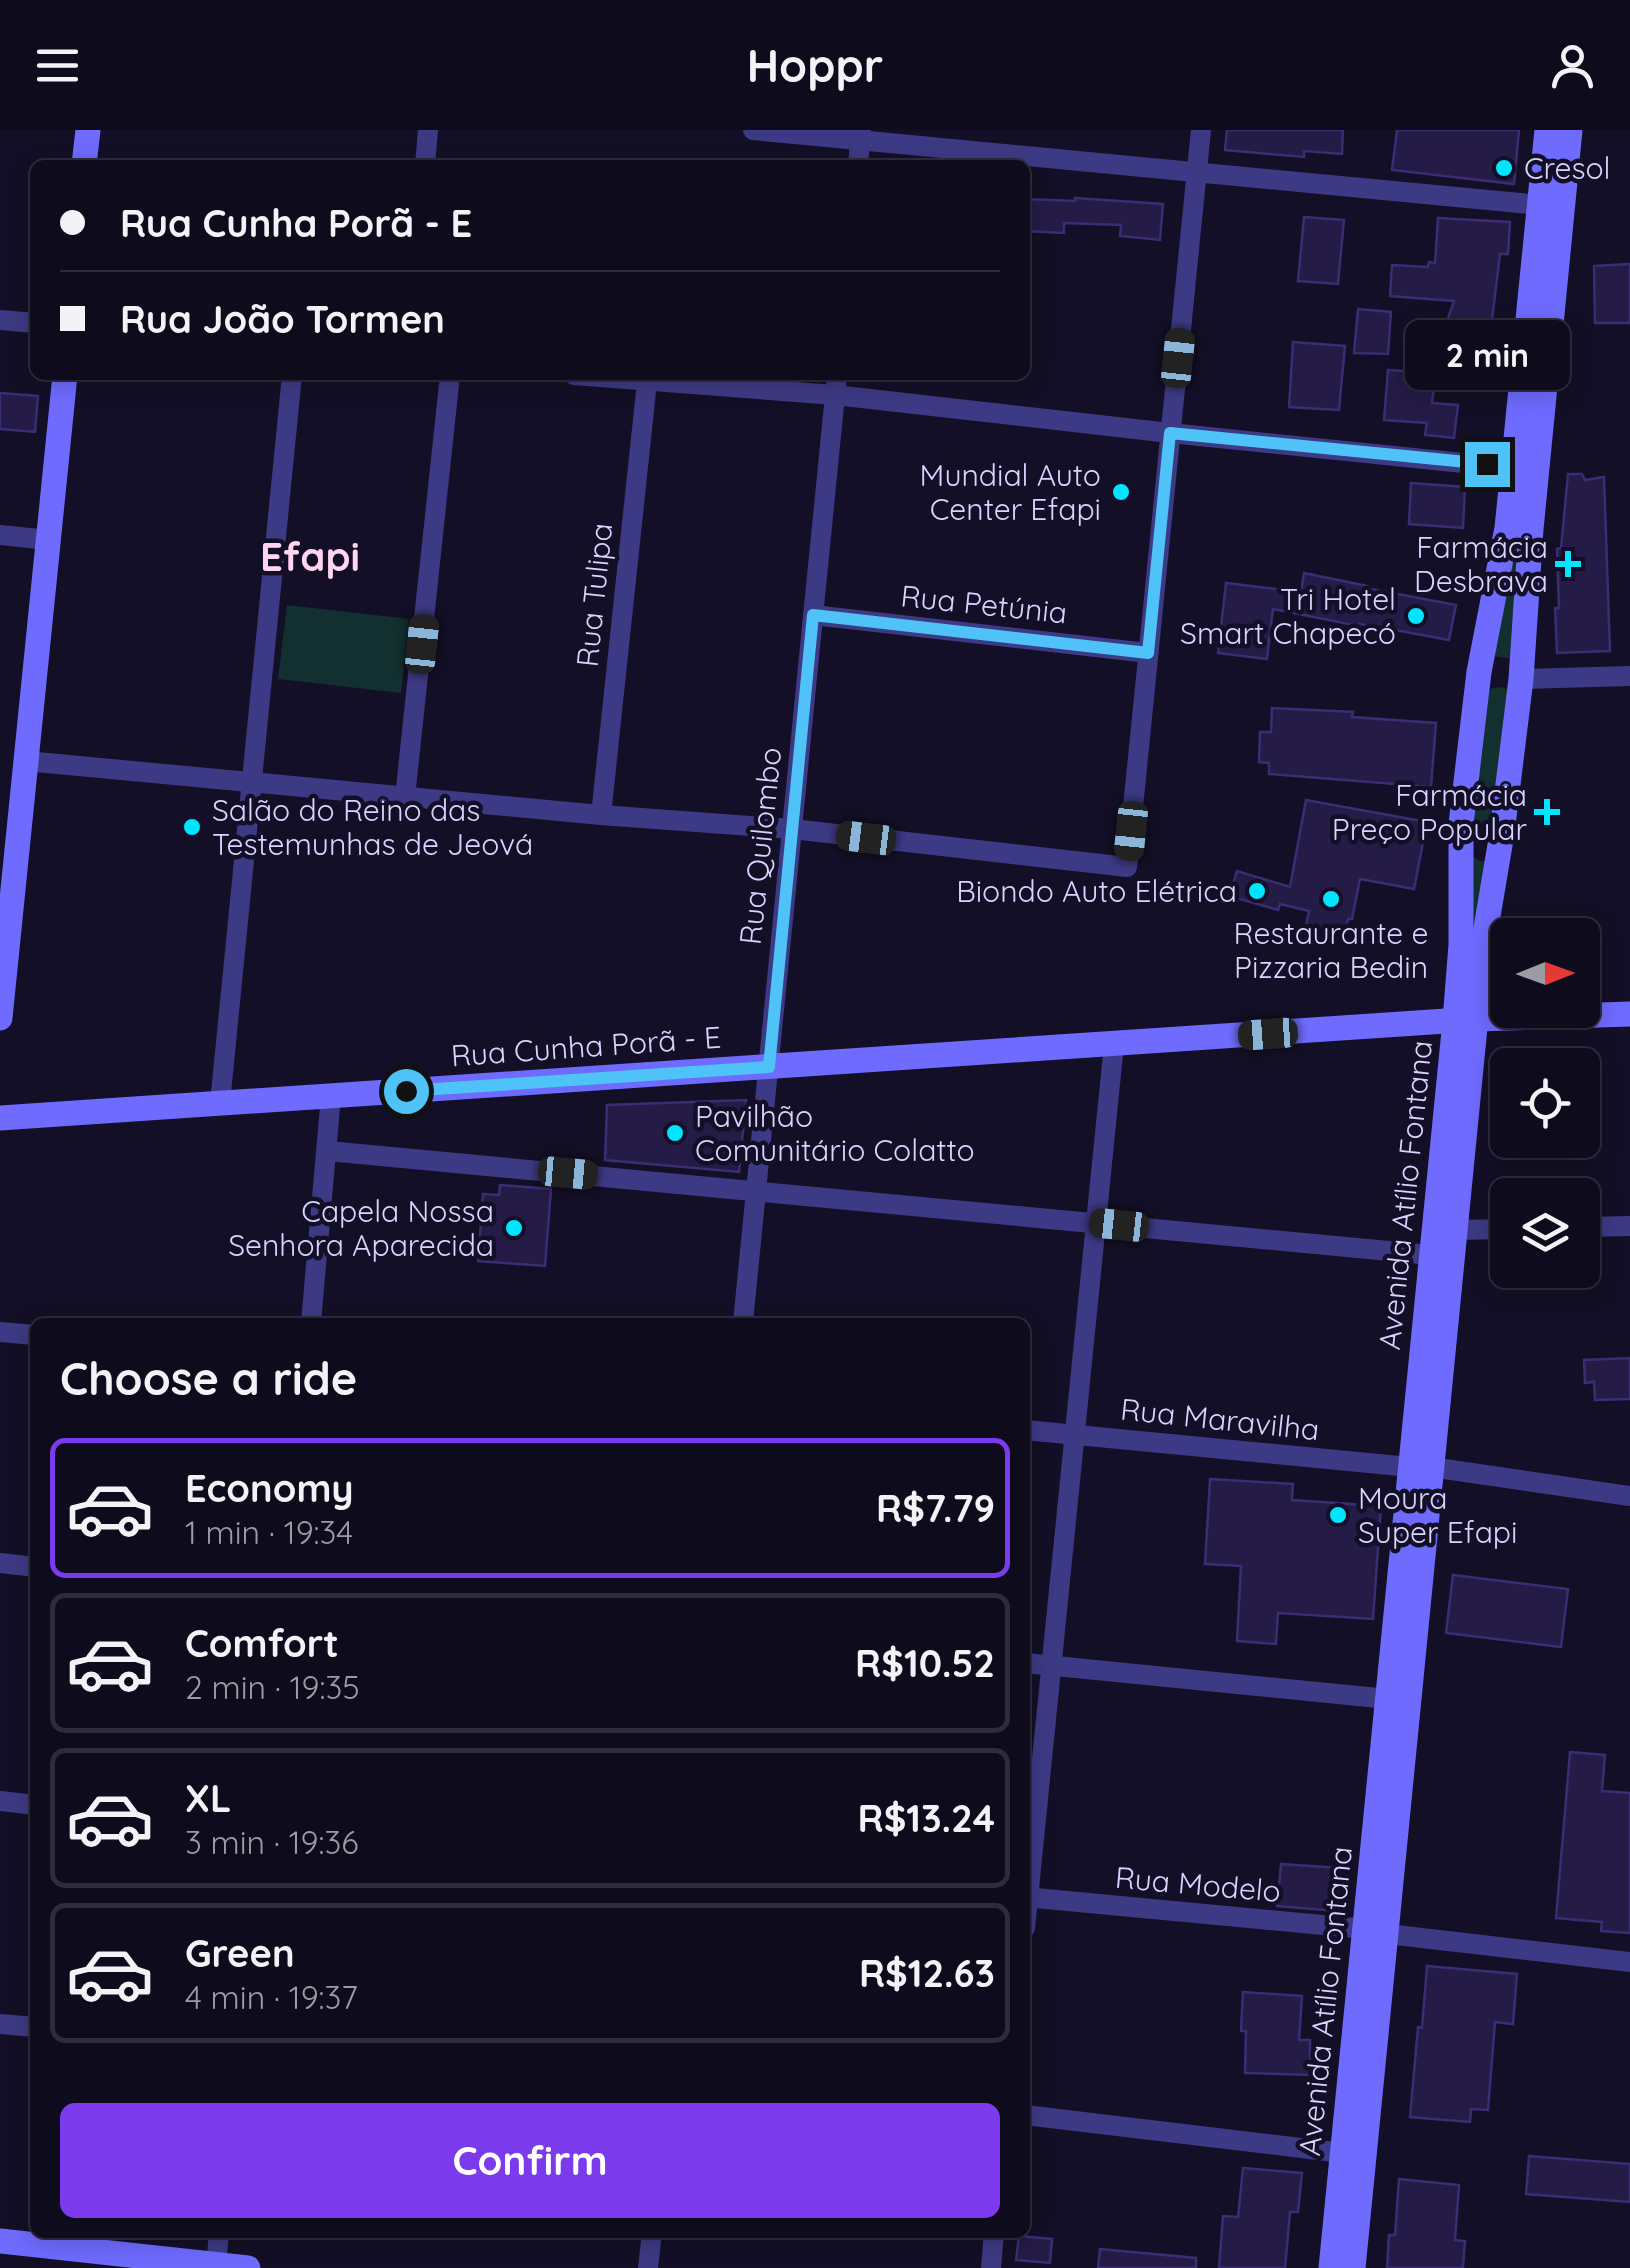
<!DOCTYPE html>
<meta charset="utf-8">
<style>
body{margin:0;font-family:Quicksand,sans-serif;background:#171425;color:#f1f3f6;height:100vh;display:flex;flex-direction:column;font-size:38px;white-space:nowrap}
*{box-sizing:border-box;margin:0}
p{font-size:32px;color:#9b9ba3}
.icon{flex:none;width:55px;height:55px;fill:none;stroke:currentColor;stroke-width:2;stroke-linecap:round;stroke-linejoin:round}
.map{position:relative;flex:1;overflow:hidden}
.drawer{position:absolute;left:30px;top:1188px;width:1000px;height:920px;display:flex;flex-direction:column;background:#0e0b1c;border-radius:15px;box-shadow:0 5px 25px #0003,0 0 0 2px #2e2b3b}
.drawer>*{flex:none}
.banner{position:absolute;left:30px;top:30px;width:1000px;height:220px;border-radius:15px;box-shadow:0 5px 25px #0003,0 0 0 2px #2e2b3b;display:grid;align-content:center;height:220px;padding:0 30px;background:#0e0b1c}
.needle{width:65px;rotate:89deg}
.fabs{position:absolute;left:1490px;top:788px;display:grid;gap:20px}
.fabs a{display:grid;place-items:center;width:110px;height:110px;border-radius:15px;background:#0e0b1c;box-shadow:0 5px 25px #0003,0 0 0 2px #2e2b3b;font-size:50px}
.end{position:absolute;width:45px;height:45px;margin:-22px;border:12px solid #4fc3f7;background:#111;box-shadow:0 0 0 5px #111}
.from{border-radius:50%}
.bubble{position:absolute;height:70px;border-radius:15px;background:#0e0b1c;box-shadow:0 5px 25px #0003,0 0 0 2px #2e2b3b;font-size:32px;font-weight:800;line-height:70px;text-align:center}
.car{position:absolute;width:30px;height:60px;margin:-30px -15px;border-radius:12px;box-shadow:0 0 8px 2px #0007;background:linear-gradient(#222 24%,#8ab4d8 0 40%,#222 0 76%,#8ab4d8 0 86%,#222 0)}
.banner b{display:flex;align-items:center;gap:35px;height:95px;font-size:38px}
.banner b+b{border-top:2px solid #2e2b3b}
.banner i{width:25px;height:25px;background:#f1f3f6}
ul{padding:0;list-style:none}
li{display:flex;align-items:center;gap:30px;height:140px;margin:0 20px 15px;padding:0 10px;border:5px solid #2e2b3b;border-radius:15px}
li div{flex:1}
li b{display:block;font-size:38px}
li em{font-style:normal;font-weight:800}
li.on{border-color:#7c3aed}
li>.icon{width:90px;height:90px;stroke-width:1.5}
h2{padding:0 30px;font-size:45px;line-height:120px}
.action{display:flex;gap:20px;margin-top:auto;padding:20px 30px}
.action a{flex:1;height:115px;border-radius:15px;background:#7c3aed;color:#fff;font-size:40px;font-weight:800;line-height:115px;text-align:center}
header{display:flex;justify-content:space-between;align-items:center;height:130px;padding:0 30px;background:#0e0b1c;font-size:45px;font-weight:800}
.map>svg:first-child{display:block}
</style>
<header><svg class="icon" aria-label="menu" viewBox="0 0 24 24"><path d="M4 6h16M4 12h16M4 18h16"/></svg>Hoppr<svg class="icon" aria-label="person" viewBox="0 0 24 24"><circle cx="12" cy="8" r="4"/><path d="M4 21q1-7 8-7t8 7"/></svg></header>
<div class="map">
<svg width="1630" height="2138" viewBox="0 0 1630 2138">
<rect width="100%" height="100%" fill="#130f26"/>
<g fill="#12302f">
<path d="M1516,419l8,1 -9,109 -23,-3z"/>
<path d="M287,475l122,14 -8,74 -123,-14z"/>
<path d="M1503,557l7,4 -18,140 -8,3 -11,-7 16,-135 3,-4z"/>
<path d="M1472,726l8,5h11l-17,92z"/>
</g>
<g fill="#241b47" stroke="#3b2d73" stroke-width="2.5">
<path d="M1227,0h116l-1,24 -38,-3v6l-79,-7z"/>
<path d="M1397,0h122l-5,54 -122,-14z"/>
<path d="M1075,68l88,6 -3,36 -40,-4 1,-11 -57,-2v10l-39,-2v-32l50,2z"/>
<path d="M1304,87l40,3 -6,64 -40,-3z"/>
<path d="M1438,88l72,4 -2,32h-8l-8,66h-3l-2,57 -49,-4 11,-46h-4l9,-26 -64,-5 2,-31 36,2 1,-5 6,1z"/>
<path d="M1630,134v59h-35l-1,-57z"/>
<path d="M1358,179l33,3 -3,42 -34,-1z"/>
<path d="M1293,212l52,4 -6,64 -50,-3z"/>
<path d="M1388,240l48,3 -4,30 26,2 -4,33 -29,-3 2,-12 -43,-3z"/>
<path d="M0,263l38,3 -3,36 -35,-3z"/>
<path d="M1568,344h14l3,6 19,-3 6,174 -53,2 -2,-45h4l-2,-59 4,-1z"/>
<path d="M1411,353l54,4 -2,41 -54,-4z"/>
<path d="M1304,443l63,13 -1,2 90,17 -7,35 -65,-12 -25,-4v2l-86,-17 -6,50 -49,-6 8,-70 75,9z"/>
<path d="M1272,578l81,4 -1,5 84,6 -5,64 -162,-13v-11l-10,-1 1,-30h11z"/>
<path d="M1306,670l121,22 -13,67 -54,-10 -8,40h-4l-4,18 -39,-7 4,-19 -29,-7 -2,6 -49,-14 8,-25 53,16z"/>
<path d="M746,970l-7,72 -134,-12 2,-55z"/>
<path d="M500,1055l51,4 -6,77 -67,-5 5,-67 16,1z"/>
<path d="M1630,1228v41l-35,1 -1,-18 -9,1 -1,-23z"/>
<path d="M1210,1349l83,5 -1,16 89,6 -8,113 -95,-6 -2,31 -39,-3 4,-75 -36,-2z"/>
<path d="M1453,1445l115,14 -7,58 -115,-14z"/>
<path d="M1570,1622l35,3 -3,36 28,2v140l-29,-2 1,-9 -46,-4z"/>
<path d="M1281,1734l59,4 -4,43 -59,-5z"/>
<path d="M1427,1836l90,8 -4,50 -18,-2 -7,88 -17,-1 -1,13 -60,-5 8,-90 4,1z"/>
<path d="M1243,1862l59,4 -3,44h11v35l-65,-2 1,-42h-5z"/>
<path d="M1529,2026l101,8v38l-104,-8z"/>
<path d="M1243,2038l59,5 -4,39h-8l-5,56h-66l4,-52 15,1z"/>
<path d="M1399,2049l60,6 -4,55 10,1 -2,27h-76l2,-33h6z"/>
<path d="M1019,2106l33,3 -2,24 -34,-3z"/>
<path d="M1100,2119l96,9v10h-98z"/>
</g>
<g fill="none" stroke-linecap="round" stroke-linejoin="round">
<g stroke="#3d3a85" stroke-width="20">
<path d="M753,0l787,75"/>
<path d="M425,35l3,-35"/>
<path d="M858,35l3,-35"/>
<path d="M0,190l35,3"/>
<path d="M574,245l261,20 335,38 342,35"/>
<path d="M0,405l49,5"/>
<path d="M813,485l335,38"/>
<path d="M1521,549l109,-3"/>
<path d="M26,631l575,54 191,14 335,38 74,-737"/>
<path d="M405,667l45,-422"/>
<path d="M601,685l46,-433"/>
<path d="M220,973l72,-728"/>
<path d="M328,1021l1103,104"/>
<path d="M1582,1097l48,-1"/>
<path d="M1455,1100l53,-1"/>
<path d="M311,1192l20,-226"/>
<path d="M743,1192l94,-947"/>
<path d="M0,1202l35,3"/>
<path d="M1025,1300l385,37"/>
<path d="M1431,1337l199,29"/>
<path d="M0,1433l35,4"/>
<path d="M1025,1533l363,36"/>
<path d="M0,1671l35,4"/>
<path d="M1025,1767l340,32"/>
<path d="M1025,1798l89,-884"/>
<path d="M1387,1804l243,28"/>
<path d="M0,1894l35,3"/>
<path d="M1025,1985l318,38"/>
<path d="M216,2138l3,-36"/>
<path d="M648,2138l4,-36"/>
<path d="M991,2138l3,-36"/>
</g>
<g stroke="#6f6bff" stroke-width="25">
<path d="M84,35l4,-35"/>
<path d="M0,888l65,-643"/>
<path d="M0,988l1476,-99 154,-5"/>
<path d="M0,2111l248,27"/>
<path d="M1331,2138l124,-1247 6,-76v-121l18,-152 28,-144 40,-398"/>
<path d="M1353,2138l130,-1322 19,-113 19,-154 10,-150 39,-399"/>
</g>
</g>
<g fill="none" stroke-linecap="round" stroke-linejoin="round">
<path stroke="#4fc3f7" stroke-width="12" d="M406,961l363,-24 44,-452 335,38 22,-220 317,31"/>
</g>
<g fill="#00e5ff" stroke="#130f26" stroke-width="4">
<circle cx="1504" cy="38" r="10"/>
<circle cx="1121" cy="362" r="10"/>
<path d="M1563 419h10v10h10v10h-10v10h-10v-10h-10v-10h10z"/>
<circle cx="1416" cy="486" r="10"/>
<path d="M1542 667h10v10h10v10h-10v10h-10v-10h-10v-10h10z"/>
<circle cx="192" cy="697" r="10"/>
<circle cx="1257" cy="761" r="10"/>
<circle cx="1331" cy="769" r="10"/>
<circle cx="675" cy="1003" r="10"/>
<circle cx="514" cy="1098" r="10"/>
<circle cx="1338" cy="1385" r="10"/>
</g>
<g text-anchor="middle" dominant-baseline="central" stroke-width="9" stroke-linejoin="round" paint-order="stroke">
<g font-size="30" fill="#d9d4ff" stroke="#130f26" text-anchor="end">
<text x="1524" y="38" text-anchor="start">Cresol</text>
<text x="1101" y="345">Mundial Auto<tspan x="1101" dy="34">Center Efapi</tspan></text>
<text x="1548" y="417">Farmácia<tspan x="1548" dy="34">Desbrava</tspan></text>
<text x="1396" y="469">Tri Hotel<tspan x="1396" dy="34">Smart Chapecó</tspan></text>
<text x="1527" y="665">Farmácia<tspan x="1527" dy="34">Preço Popular</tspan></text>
<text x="212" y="680" text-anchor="start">Salão do Reino das<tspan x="212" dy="34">Testemunhas de Jeová</tspan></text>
<text x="1237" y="761">Biondo Auto Elétrica</text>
<text x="1331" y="803" text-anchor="middle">Restaurante e<tspan x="1331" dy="34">Pizzaria Bedin</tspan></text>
<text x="695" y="986" text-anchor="start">Pavilhão<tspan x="695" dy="34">Comunitário Colatto</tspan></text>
<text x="494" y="1081">Capela Nossa<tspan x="494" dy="34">Senhora Aparecida</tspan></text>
<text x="1358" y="1368" text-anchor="start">Moura<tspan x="1358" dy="34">Super Efapi</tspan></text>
</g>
<g font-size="30" fill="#d9d4ff" stroke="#130f26">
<text transform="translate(594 465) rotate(-84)">Rua Tulipa</text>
<text transform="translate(984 474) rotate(6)">Rua Petúnia</text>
<text transform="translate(760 716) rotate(-84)">Rua Quilombo</text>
<text transform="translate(586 916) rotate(-4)">Rua Cunha Porã - E</text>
<text transform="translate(1405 1065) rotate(-84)">Avenida Atílio Fontana</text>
<text transform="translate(1220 1289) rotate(6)">Rua Maravilha</text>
<text transform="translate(1198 1754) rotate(5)">Rua Modelo</text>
<text transform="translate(1325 1871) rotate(-84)">Avenida Atílio Fontana</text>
</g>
<g font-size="40" font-weight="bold" fill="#ffd6f0" stroke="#130f26">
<text x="310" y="426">Efapi</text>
</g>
</g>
</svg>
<div class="fabs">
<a><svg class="needle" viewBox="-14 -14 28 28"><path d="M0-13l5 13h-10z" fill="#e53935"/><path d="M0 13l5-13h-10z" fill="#9b9ba3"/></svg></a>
<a><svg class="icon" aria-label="locate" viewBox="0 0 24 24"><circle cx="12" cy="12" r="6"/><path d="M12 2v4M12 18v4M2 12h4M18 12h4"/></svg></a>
<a><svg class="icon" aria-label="layers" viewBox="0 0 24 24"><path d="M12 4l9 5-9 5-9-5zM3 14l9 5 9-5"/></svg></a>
</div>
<i class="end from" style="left:406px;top:961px"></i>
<i class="end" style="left:1487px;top:334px"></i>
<div class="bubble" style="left:1405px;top:190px;width:165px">2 min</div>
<i class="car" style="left:1178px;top:228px;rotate:6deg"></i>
<i class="car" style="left:422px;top:514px;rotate:6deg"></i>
<i class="car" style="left:1131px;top:701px;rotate:186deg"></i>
<i class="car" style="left:866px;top:708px;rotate:277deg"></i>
<i class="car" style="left:1268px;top:904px;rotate:266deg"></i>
<i class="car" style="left:568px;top:1043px;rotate:95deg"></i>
<i class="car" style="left:1119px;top:1095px;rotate:276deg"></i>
<div class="banner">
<b><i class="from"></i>Rua Cunha Porã - E</b>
<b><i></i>Rua João Tormen</b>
</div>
<section class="drawer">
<h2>Choose a ride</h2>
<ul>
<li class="on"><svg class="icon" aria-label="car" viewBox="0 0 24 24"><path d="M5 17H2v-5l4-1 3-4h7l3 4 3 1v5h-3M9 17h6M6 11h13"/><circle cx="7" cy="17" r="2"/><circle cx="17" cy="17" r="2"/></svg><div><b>Economy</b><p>1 min · 19:34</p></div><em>R$7.79</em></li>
<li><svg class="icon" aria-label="car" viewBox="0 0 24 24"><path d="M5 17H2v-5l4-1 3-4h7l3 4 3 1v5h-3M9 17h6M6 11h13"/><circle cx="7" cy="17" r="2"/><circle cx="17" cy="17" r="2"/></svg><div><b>Comfort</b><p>2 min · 19:35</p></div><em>R$10.52</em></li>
<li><svg class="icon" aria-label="car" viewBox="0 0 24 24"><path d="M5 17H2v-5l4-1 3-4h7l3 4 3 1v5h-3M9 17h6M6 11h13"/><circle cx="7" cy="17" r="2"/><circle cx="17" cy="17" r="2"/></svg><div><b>XL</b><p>3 min · 19:36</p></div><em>R$13.24</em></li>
<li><svg class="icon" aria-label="car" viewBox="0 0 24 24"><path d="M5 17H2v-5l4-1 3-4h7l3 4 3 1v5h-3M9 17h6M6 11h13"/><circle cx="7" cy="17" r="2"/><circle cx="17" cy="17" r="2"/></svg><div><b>Green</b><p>4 min · 19:37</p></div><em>R$12.63</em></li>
</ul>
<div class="action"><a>Confirm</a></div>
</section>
</div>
